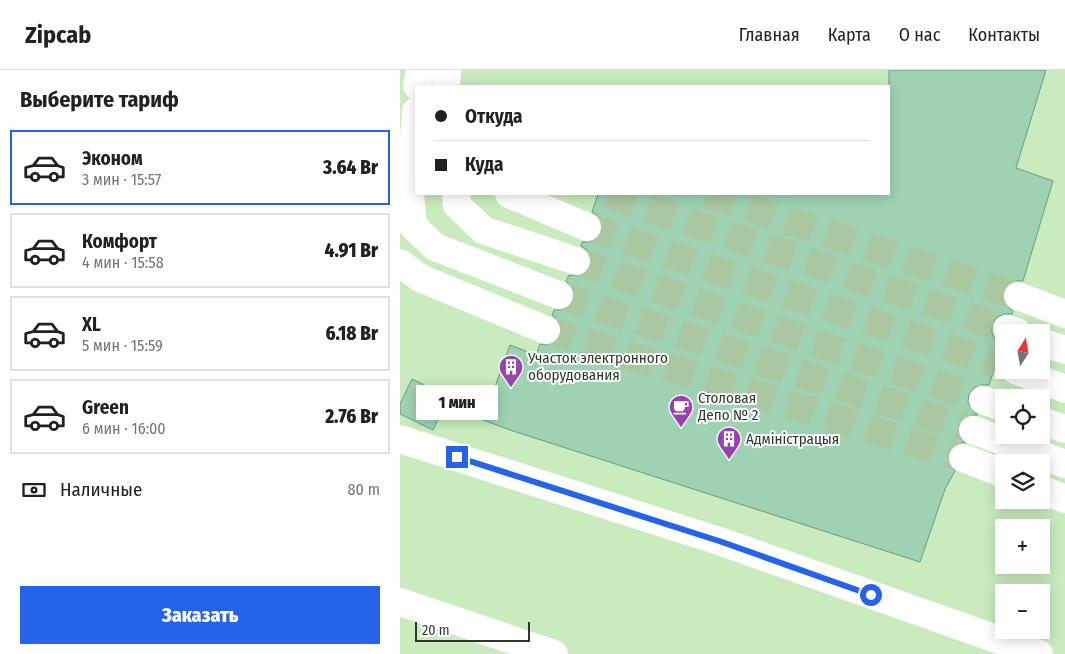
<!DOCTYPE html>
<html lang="ru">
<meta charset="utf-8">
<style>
body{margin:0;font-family:"Fira Sans Condensed",sans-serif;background:#f2f2f2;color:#202124;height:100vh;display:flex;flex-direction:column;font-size:19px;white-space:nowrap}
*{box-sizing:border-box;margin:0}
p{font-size:16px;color:#757577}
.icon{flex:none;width:28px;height:28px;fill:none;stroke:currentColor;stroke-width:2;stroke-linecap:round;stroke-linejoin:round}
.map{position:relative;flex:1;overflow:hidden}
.sheet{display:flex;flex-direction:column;background:#fff;width:400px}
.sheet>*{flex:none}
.hud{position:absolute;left:15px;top:15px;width:475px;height:110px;border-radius:0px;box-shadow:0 2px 12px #0003;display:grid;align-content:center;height:110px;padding:0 20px;background:#fff}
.needle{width:32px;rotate:11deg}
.controls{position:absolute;left:595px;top:254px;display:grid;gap:10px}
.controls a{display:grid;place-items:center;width:55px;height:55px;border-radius:0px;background:#fff;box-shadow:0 2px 12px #0003;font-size:25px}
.scale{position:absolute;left:15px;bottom:12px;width:115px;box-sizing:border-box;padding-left:5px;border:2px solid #2b3927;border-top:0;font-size:14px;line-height:18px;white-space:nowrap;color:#2b3927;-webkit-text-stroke:4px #fff;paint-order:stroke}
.end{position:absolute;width:22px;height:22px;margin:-11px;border:6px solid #2563eb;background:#fff;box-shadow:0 0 0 2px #fff}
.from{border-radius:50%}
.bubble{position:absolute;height:35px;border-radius:0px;background:#fff;box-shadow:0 2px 12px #0003;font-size:16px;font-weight:800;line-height:35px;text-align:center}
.hud b{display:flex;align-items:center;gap:18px;height:48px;font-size:19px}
.hud b+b{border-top:1px solid #e0e0e0}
.hud i{width:12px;height:12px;background:#202124}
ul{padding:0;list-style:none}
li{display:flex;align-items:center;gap:15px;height:75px;margin:0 10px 8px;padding:0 10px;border:2px solid #e0e0e0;border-radius:0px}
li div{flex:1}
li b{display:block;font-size:19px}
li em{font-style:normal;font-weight:800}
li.selected{border-color:#2563eb}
li>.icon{width:45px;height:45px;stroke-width:1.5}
h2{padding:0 20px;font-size:22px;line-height:60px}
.pay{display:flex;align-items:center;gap:12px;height:55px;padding:0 20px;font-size:19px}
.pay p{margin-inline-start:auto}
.action{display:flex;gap:10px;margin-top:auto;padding:10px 20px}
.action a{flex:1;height:58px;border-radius:0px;background:#2563eb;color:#fff;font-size:20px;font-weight:800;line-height:58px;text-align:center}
header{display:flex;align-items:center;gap:30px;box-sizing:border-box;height:70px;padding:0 25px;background:#fff;border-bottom:1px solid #e0e0e0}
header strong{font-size:24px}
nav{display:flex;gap:28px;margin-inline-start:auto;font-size:18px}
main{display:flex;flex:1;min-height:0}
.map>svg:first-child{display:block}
</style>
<header>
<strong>Zipcab</strong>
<nav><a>Главная</a><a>Карта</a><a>О нас</a><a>Контакты</a></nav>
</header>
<main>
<section class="sheet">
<h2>Выберите тариф</h2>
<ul>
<li class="selected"><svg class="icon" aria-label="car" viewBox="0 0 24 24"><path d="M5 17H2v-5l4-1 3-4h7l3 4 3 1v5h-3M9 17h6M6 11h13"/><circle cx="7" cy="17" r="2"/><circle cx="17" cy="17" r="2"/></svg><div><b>Эконом</b><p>3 мин · 15:57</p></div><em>3.64 Br</em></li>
<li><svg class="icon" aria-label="car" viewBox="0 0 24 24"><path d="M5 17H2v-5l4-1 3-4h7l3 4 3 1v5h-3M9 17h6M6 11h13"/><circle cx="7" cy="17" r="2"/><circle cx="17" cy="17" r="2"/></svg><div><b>Комфорт</b><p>4 мин · 15:58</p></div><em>4.91 Br</em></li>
<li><svg class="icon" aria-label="car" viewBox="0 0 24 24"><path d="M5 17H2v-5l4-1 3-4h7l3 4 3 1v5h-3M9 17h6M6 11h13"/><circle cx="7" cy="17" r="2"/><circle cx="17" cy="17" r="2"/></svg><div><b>XL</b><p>5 мин · 15:59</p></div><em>6.18 Br</em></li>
<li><svg class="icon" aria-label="car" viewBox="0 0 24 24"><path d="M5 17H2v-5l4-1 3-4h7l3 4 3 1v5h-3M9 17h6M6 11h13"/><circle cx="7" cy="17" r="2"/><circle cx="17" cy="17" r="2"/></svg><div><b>Green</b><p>6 мин · 16:00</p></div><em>2.76 Br</em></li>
</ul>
<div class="pay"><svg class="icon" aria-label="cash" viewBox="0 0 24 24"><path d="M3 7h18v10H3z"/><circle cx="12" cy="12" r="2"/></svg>Наличные<p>80 m</p></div>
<div class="action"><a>Заказать</a></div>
</section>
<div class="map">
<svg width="665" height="584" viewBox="0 0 665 584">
<rect width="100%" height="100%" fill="#c9ebbe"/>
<g fill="#9ed2b3" stroke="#699c7e">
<path d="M489,0h157l-30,98 37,13 -30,100h-7l-7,3 -6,7v7l3,7 7,6 -1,3h-8l-7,3 -5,7v9l3,6 7,5 -13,41h-9l-6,3 -5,6 -1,8 3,7 7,6h-8l-7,3 -4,6 -1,9 3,7 4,3h-5l-6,3 -6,7v8l3,6 4,4 -10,18 -25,73 -407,-131 -30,-11 27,-75 26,10 4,-11 9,1 7,-3 4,-6 1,-9 -3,-7 -6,-5 2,-5h8l7,-3 4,-6 1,-9 -3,-6 -5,-5 3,-6 11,1 7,-4 4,-6v-9l-4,-7 -6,-4 1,-4h7l7,-2 6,-7v-8l-2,-7 -8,-6 6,-18h291z"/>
<path d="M12,309l37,18 -16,33 -33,-16v-10z"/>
</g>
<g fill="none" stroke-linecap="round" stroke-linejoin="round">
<g stroke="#a9c7a0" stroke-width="28" stroke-dasharray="28 14" stroke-linecap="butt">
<path d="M208,124l399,135"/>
<path d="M307,124l311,102"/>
<path d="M187,157l409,136"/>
<path d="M176,191l407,139"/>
<path d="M159,225l414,135"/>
<path d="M146,260l417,128"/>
</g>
<g stroke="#fff" stroke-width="28">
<path d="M17,16l3,-16"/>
<path d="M46,16l1,-16"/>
<path d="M16,41l-6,82 3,33 22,21 124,48"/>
<path d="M56,124l1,11 26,25 93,31"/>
<path d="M109,124l78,33"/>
<path d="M0,193l20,15 126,52"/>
<path d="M618,226l47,18"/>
<path d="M607,259l10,3"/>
<path d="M641,272l24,8"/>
<path d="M615,300l50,19"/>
<path d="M583,330l21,8"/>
<path d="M641,351l24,8"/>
<path d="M573,360l92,34"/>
<path d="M0,369l322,103 317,112"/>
<path d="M563,388l41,16"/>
<path d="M641,419l24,10"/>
</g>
<path stroke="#fff" stroke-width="28" d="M0,532l154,52"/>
</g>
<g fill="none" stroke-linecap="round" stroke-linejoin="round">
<path stroke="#2563eb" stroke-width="6" d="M57,387l265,85 149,53"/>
</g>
<defs>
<symbol id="building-pin" viewBox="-11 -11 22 30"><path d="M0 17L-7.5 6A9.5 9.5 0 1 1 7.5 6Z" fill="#9843b1" stroke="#fff"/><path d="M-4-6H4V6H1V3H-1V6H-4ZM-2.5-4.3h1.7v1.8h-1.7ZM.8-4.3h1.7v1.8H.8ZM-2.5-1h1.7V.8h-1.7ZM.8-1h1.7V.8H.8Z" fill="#fff"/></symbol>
<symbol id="cafe-pin" viewBox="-11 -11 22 30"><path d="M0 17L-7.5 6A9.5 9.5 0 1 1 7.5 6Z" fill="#9843b1" stroke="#fff"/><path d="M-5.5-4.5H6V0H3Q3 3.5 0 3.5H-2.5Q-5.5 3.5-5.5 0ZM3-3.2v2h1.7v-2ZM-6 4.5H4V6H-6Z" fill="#fff"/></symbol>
</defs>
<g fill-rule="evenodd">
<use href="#building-pin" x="97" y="283" width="28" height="38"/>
<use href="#cafe-pin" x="267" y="323" width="28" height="38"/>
<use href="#building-pin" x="315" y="355" width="28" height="38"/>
</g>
<g text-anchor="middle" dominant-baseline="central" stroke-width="4" stroke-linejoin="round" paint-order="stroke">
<g font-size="15" fill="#2b3927" stroke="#fff" text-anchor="start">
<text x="128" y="288">Участок электронного<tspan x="128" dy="17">оборудования</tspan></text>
<text x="298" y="328">Столовая<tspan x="298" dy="17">Депо № 2</tspan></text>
<text x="346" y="369">Адміністрацыя</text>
</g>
</g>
</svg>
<div class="controls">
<a><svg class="needle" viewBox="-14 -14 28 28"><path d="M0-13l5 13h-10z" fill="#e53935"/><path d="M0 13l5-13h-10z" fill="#757577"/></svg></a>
<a><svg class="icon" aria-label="locate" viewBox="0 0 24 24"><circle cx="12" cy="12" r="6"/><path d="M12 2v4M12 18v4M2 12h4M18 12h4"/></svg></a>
<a><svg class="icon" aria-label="layers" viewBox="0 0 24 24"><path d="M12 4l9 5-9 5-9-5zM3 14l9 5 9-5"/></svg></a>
<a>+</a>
<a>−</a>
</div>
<div class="scale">20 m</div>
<i class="end from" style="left:471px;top:525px"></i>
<i class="end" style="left:57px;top:387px"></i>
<div class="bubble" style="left:16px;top:315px;width:82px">1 мин</div>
<div class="hud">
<b><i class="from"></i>Откуда</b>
<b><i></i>Куда</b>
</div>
</div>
</main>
